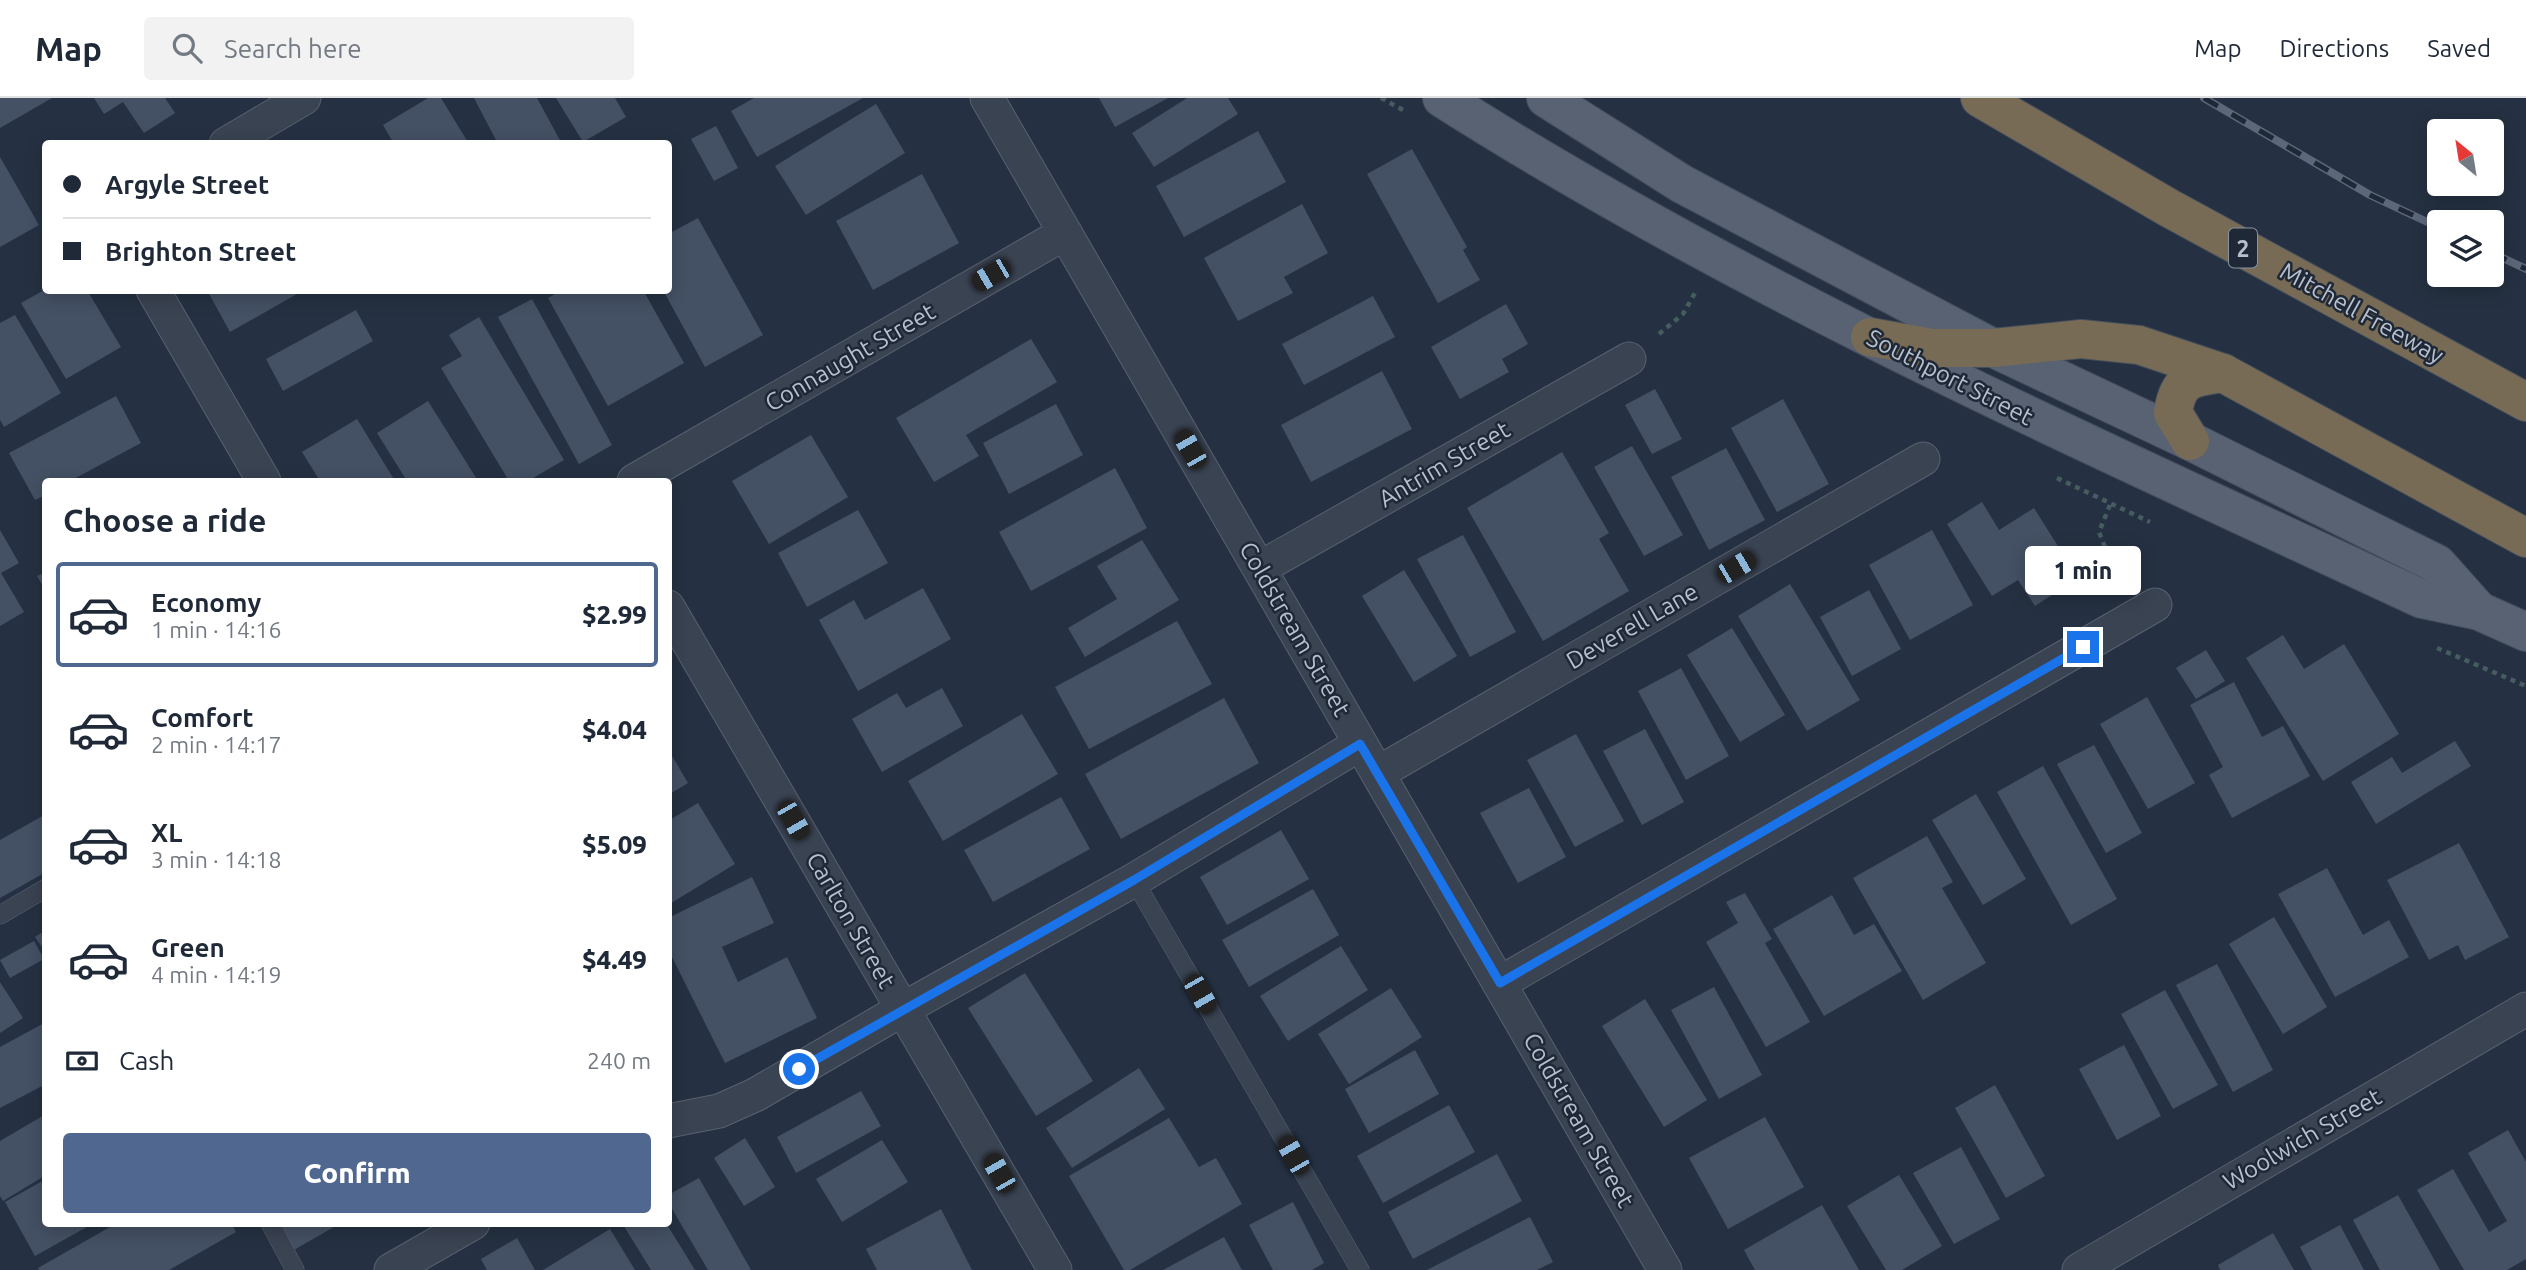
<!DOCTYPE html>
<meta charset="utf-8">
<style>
body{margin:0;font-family:Ubuntu,sans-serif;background:#f2f2f3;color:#1f2937;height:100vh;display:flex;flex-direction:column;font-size:26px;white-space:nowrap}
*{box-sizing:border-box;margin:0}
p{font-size:23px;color:#747a83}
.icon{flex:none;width:38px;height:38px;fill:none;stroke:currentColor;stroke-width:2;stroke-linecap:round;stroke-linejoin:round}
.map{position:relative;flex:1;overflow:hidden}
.panel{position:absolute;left:42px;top:380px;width:630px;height:749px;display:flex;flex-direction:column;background:#fff;border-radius:7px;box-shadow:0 4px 18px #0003}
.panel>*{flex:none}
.guide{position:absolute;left:42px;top:42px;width:630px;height:154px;border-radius:7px;box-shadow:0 4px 18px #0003;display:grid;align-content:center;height:154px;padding:0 21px;background:#fff}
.needle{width:46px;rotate:330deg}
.controls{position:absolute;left:2427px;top:21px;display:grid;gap:14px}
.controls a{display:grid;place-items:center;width:77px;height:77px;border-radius:7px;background:#fff;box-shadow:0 4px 18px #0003;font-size:35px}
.end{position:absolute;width:32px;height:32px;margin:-16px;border:9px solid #1a73e8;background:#fff;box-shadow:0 0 0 4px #fff}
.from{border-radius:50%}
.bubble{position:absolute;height:49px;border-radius:7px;background:#fff;box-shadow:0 4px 18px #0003;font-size:23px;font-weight:800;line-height:49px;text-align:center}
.car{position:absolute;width:21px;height:42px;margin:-21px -10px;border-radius:9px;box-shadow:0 0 5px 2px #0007;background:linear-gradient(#222 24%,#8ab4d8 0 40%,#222 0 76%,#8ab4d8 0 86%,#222 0)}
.guide b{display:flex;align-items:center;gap:24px;height:66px;font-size:26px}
.guide b+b{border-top:2px solid #e0e1e3}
.guide i{width:18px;height:18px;background:#1f2937}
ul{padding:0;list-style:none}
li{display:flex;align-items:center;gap:21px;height:105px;margin:0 14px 10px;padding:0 7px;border:4px solid transparent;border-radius:7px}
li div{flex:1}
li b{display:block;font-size:26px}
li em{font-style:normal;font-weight:800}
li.selected{border-color:#50688f}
li>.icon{width:63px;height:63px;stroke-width:1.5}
h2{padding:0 21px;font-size:32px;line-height:84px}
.pay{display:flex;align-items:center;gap:18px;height:77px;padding:0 21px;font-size:26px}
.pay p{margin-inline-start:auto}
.button{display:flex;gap:14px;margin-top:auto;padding:14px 21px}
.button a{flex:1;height:80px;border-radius:7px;background:#50688f;color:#fff;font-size:28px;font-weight:800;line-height:80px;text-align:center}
header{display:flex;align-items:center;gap:42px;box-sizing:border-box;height:98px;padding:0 35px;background:#fff;border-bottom:2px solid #e0e1e3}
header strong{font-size:33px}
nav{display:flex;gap:38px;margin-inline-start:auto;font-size:24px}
.search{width:490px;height:63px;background:#f2f2f3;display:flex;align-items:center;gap:18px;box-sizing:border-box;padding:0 24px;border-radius:7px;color:#747a83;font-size:26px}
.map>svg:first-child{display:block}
</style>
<header>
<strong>Map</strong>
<div class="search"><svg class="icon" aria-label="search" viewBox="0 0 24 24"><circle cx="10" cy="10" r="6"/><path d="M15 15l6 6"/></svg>Search here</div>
<nav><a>Map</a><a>Directions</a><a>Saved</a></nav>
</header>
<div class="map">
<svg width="2526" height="1172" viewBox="0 0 2526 1172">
<rect width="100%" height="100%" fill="#253142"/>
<g fill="#445164">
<path d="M0,0h52l-52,30z"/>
<path d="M94,0h71l10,15 -31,20 -21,-31 -19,12z"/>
<path d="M428,0h13l28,46h-75l-11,-19z"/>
<path d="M474,0h63l25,46h-64z"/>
<path d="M556,0h59l11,19 -43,25z"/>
<path d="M754,0h109l-106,59 -26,-46z"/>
<path d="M1099,0h69l-53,29z"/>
<path d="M1187,0h41l10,16 -84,53 -22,-34z"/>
<path d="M876,6l29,49 -99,62 -31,-49z"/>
<path d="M716,28l22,42 -24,13 -23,-42z"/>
<path d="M1258,33l28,51 -102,55 -28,-51z"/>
<path d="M1412,51l55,98 -4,3 17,30 -42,23 -71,-129z"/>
<path d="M0,59l39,68 -39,22z"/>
<path d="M922,76l37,69 -86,47 -37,-69z"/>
<path d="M1302,106l26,49 -44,24 9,16 -55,28 -34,-63z"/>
<path d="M698,120l65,117 -58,32 -42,-77h5v-56z"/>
<path d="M46,191l41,1 34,57 -55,32 -45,-76z"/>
<path d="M207,192h97l-74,42z"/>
<path d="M562,192h81l41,73 -76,43 -60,-108z"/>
<path d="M1373,198l22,41 -91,48 -22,-41z"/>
<path d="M532,201l80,146 -33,19 -81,-147z"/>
<path d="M1506,206l22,40 -26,15 7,13 -49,27 -29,-52z"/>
<path d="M356,212l17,31 -90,50 -17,-32z"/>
<path d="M15,217l46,78 -57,34 -4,-7v-97z"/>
<path d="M479,219l85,143 -36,21h-19l-68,-113 21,-12 -13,-21z"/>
<path d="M1031,241l26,43 -91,53 13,21 -45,26 -38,-64z"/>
<path d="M1382,273l30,58 -101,53 -30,-57z"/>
<path d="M1655,291l27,50 -30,15 -27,-49z"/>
<path d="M116,298l25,47 -71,38h-24v14l-11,5 -26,-47z"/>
<path d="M1783,301l46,85 -52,28 -46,-84z"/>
<path d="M428,303l50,80h-71l-30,-48z"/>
<path d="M1056,306l27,51 -74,39 -26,-51z"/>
<path d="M357,321l38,62h-75l-18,-29z"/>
<path d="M811,337l37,62 -79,47 -37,-63z"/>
<path d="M1632,348l51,89 -39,21 -50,-89z"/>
<path d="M1726,350l39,72 -56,30 -38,-73z"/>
<path d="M1562,354l47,81 -10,6 30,52 -86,50 -76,-133z"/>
<path d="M1115,370l32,60 -116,63 -32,-59z"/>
<path d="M1982,404l17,28 35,-22 44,70 -43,28 -17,-26 -26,16 -45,-72z"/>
<path d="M858,412l30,53 -81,44 -29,-54z"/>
<path d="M0,432l19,33 -18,10 23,39 -24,14z"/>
<path d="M1932,432l41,75 -63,35 -41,-75z"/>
<path d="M1463,437l53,97 -46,25 -53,-98z"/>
<path d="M1142,442l37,60 -94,57 -17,-29 49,-29 -20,-33z"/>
<path d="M1404,472l53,86 -43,26 -52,-86z"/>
<path d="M46,474v19l-9,-15z"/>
<path d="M1790,486l70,116 -53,31 -69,-115z"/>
<path d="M923,490l28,51 -93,52 -39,-71 35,-20 11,20z"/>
<path d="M1869,492l32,59 -49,27 -32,-59z"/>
<path d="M1177,523l35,63 -123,65 -34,-62z"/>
<path d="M1732,530l53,87 -45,27 -53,-87z"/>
<path d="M2283,537l21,34 40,-25 55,90 -76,47 -77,-123z"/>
<path d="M2206,552l19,31 -29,18 -20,-31z"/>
<path d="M1681,570l48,88 -43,24 -48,-89z"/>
<path d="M2234,584l28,55 21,-11 27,50 -78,42 -23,-43 14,-8 -33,-62z"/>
<path d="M942,590l21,38 -81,46 -30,-53 45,-26 9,15z"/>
<path d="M2147,599l48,86 -47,26 -48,-85z"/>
<path d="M1224,600l35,65 -138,76 -36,-65z"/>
<path d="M1022,616l36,60 -115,67 -35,-60z"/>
<path d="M1645,631l39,73 -42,23 -39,-74z"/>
<path d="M1576,636l48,87 -49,26 -48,-87z"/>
<path d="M2455,643l16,25 -95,58 -25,-42 41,-25 10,16z"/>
<path d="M2094,647l48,88 -36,20 -49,-89z"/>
<path d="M668,651l20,34 -20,12z"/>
<path d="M2043,668l74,133 -46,26 -74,-133z"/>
<path d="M1529,690l37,69 -48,26 -38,-70z"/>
<path d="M1976,696l50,85 -43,26 -51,-85z"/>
<path d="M1061,699l29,52 -97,53 -29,-52z"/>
<path d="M698,705l37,61 -67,41v-84z"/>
<path d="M46,716v58l-46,26v-58z"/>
<path d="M1281,732l28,49 -82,46 -27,-48z"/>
<path d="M1927,738l26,46 -11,6 44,75 -63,37 -70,-122z"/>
<path d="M2459,745l50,94 -44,23 -7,-15 -29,15 -42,-80z"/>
<path d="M2327,770l36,67 26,-15 20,37 -74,40 -57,-103z"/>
<path d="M752,779l22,46 -52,24 16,35 49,-25 30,61 -92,45 -57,-114v-31z"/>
<path d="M1313,791l26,46 -90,52 -27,-47z"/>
<path d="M1745,795l27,46 -7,4 45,79 -44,25 -60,-105 32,-19 -12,-21z"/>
<path d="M1832,797l22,40 20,-11 28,47 -78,45 -51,-87z"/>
<path d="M2274,819l53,90 -44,27 -54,-90z"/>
<path d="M46,832v23l-11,-16z"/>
<path d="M34,843l10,18 -34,19 -10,-18z"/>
<path d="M1341,848l27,44 -80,51 -28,-45z"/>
<path d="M2217,866l56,106 -40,22 -57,-107z"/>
<path d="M1025,875l68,108 -57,35 -68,-108z"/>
<path d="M0,884l23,36 -23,15z"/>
<path d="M1714,889l48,88 -43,24 -48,-89z"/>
<path d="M1391,890l31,49 -73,47 -31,-50z"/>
<path d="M2165,892l53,95 -45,24 -52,-95z"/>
<path d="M1645,901l62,101 -43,27 -62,-101z"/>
<path d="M46,924v62l-46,24v-61z"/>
<path d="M2124,947l37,71 -44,24 -38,-71z"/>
<path d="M1415,952l24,44 -70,39 -24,-44z"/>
<path d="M1139,970l26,41 -93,59 -26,-40z"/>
<path d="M1995,987l50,91 -39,22 -51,-90z"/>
<path d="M861,993l20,35 -85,47 -19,-36z"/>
<path d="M1449,1007l26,47 -92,51 -26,-47z"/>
<path d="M46,1016v61l-43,26 -3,-5v-55z"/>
<path d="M1765,1019l39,70 -76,42 -39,-71z"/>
<path d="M1169,1020l30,49 17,-9 26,46 -112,66h-6l-55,-94z"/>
<path d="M2508,1032l18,32v97l-19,11h-43l-47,-80 36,-21 36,63 18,-11 -39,-68z"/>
<path d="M745,1040l30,49 -31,19 -30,-48z"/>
<path d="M882,1042l26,42 -66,40 -26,-43z"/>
<path d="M1961,1049l39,72 -46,25 -41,-71z"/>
<path d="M1497,1056l25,47 -109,58 -25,-47z"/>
<path d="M1899,1077l43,71 -40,24h-16l-39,-64z"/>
<path d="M699,1080l52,92h-43l-40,-68v-7z"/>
<path d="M46,1081v44h48l-59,33 -30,-54z"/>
<path d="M2398,1097l42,75h-60l-27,-50z"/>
<path d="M1293,1104l31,61 -12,7h-39l-24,-45z"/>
<path d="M1822,1107l37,65h-104l-11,-20z"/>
<path d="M941,1111l31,61h-95l-11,-21z"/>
<path d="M1530,1119l23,45 -16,8h-110z"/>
<path d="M117,1125h114l5,9 -67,38h-130l-1,-2z"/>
<path d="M276,1125h65l-49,28z"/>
<path d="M622,1125h44l29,47h-44z"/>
<path d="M2340,1127l24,45h-52l-12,-23z"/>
<path d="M610,1131l25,41h-92z"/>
<path d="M2273,1135l21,37h-74l-2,-5z"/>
<path d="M1224,1139l18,33h-79z"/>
<path d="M517,1140l18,32h-48l-6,-11z"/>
</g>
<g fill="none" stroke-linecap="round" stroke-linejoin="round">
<defs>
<g id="lane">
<path d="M1134,782l226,390"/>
<path d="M0,817l46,-27"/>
<path d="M270,1125l25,47"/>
</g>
<g id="street">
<path d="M987,0l678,1172"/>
<path d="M226,46l78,-46"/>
<path d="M153,192l111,191"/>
<path d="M634,383l431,-248"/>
<path d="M1260,470l369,-209"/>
<path d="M668,509l387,663"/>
<path d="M1378,675l545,-314"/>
<path d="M1500,885l655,-378"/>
<path d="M668,1023l51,-10 36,-16 148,-86 231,-129 226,-136"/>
<path d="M391,1172l82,-47"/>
<path d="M2079,1172l447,-261"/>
</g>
<g id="primary">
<path d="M1442,0c310,197 647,346 980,501l57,12 47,21"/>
<path d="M1546,0l136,86 311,164 197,93 247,123 42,47"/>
</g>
<g id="highway">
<path d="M1980,0l189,110 357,194"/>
<path d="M1870,239l62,11h61l88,-9 58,6 84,28 303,165"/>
<path d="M2190,343l-17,-28c5,-35 18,-35 50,-40"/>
</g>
</defs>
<use href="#lane" stroke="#58616f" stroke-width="19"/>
<use href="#street" stroke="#58616f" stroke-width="35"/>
<use href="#primary" stroke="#434c5b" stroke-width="40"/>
<use href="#highway" stroke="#444e5c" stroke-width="40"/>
<g stroke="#465d60" stroke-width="4.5" stroke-dasharray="5 5" stroke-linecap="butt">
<path d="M1381,0l22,12"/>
<path d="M1659,236l24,-20 13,-23"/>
<path d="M2057,380l93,44"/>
<path d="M2110,407l-11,27 11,28 17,16"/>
<path d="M2437,550l89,38"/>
</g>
<use href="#lane" stroke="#3a4352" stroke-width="18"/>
<use href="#street" stroke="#3a4352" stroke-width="33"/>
<use href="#primary" stroke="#586272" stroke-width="38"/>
<use href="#highway" stroke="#786b56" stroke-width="38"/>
<defs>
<g id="rail">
<path d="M2204,0l166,97 70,33"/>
<path d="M2492,155l34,16"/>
</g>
</defs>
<use href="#rail" stroke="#5c6779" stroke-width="8"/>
<use href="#rail" stroke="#1e2837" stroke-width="5" stroke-dasharray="16" stroke-linecap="butt"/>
</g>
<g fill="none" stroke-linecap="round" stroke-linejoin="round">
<path stroke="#1a73e8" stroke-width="9" d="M799,971l335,-189 226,-136 140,239 583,-336"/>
</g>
<g text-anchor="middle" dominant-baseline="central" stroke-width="5" stroke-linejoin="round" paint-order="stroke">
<rect fill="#1e2837" stroke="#89929f" stroke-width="2" x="2229" y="130.5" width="28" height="39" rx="5"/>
<g font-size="23" font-weight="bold" fill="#b7bfcc">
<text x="2243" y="150">2</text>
</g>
<g font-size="24" fill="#b7bfcc" stroke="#1e2837">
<text transform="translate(2362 215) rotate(29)">Mitchell Freeway</text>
<text transform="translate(850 259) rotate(-30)">Connaught Street</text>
<text transform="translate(1950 279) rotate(27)">Southport Street</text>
<text transform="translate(1444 366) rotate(-30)">Antrim Street</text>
<text transform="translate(1632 528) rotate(-30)">Deverell Lane</text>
<text transform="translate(1295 531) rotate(60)">Coldstream Street</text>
<text transform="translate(851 822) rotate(60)">Carlton Street</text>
<text transform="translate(1579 1022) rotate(60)">Coldstream Street</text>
<text transform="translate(2302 1041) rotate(-30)">Woolwich Street</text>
</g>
</g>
</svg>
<div class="controls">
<a><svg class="needle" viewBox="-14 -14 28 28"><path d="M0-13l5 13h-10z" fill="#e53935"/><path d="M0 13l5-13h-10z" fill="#747a83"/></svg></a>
<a><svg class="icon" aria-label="layers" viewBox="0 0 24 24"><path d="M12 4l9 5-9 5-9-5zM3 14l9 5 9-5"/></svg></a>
</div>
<i class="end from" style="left:799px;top:971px"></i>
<i class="end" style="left:2083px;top:549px"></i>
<div class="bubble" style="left:2025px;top:448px;width:116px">1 min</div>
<i class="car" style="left:991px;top:177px;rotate:240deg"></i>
<i class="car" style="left:1190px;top:351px;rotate:330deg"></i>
<i class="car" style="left:1736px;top:469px;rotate:60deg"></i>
<i class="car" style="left:793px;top:722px;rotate:150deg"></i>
<i class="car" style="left:1200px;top:896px;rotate:150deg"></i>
<i class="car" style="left:1293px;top:1057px;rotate:330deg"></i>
<i class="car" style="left:999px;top:1075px;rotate:330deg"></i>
<div class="guide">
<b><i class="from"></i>Argyle Street</b>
<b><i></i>Brighton Street</b>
</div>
<section class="panel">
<h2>Choose a ride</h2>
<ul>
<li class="selected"><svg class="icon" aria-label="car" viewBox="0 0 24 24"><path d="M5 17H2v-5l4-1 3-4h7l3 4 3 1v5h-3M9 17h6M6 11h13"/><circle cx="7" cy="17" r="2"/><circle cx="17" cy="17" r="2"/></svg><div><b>Economy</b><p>1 min · 14:16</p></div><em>$2.99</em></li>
<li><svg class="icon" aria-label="car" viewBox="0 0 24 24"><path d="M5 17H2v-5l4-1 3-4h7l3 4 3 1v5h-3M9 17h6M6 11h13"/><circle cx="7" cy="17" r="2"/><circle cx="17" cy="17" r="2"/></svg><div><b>Comfort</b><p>2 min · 14:17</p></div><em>$4.04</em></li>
<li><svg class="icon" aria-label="car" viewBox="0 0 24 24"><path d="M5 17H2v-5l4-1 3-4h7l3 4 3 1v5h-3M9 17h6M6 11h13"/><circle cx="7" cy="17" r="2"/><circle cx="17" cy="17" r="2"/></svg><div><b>XL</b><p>3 min · 14:18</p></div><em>$5.09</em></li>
<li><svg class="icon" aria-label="car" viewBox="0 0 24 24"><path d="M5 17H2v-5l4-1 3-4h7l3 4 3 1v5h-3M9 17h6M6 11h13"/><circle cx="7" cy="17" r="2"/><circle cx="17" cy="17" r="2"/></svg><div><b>Green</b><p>4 min · 14:19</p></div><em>$4.49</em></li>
</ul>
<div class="pay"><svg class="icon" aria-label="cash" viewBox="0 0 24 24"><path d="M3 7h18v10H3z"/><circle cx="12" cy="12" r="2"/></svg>Cash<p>240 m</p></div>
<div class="button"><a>Confirm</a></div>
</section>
</div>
